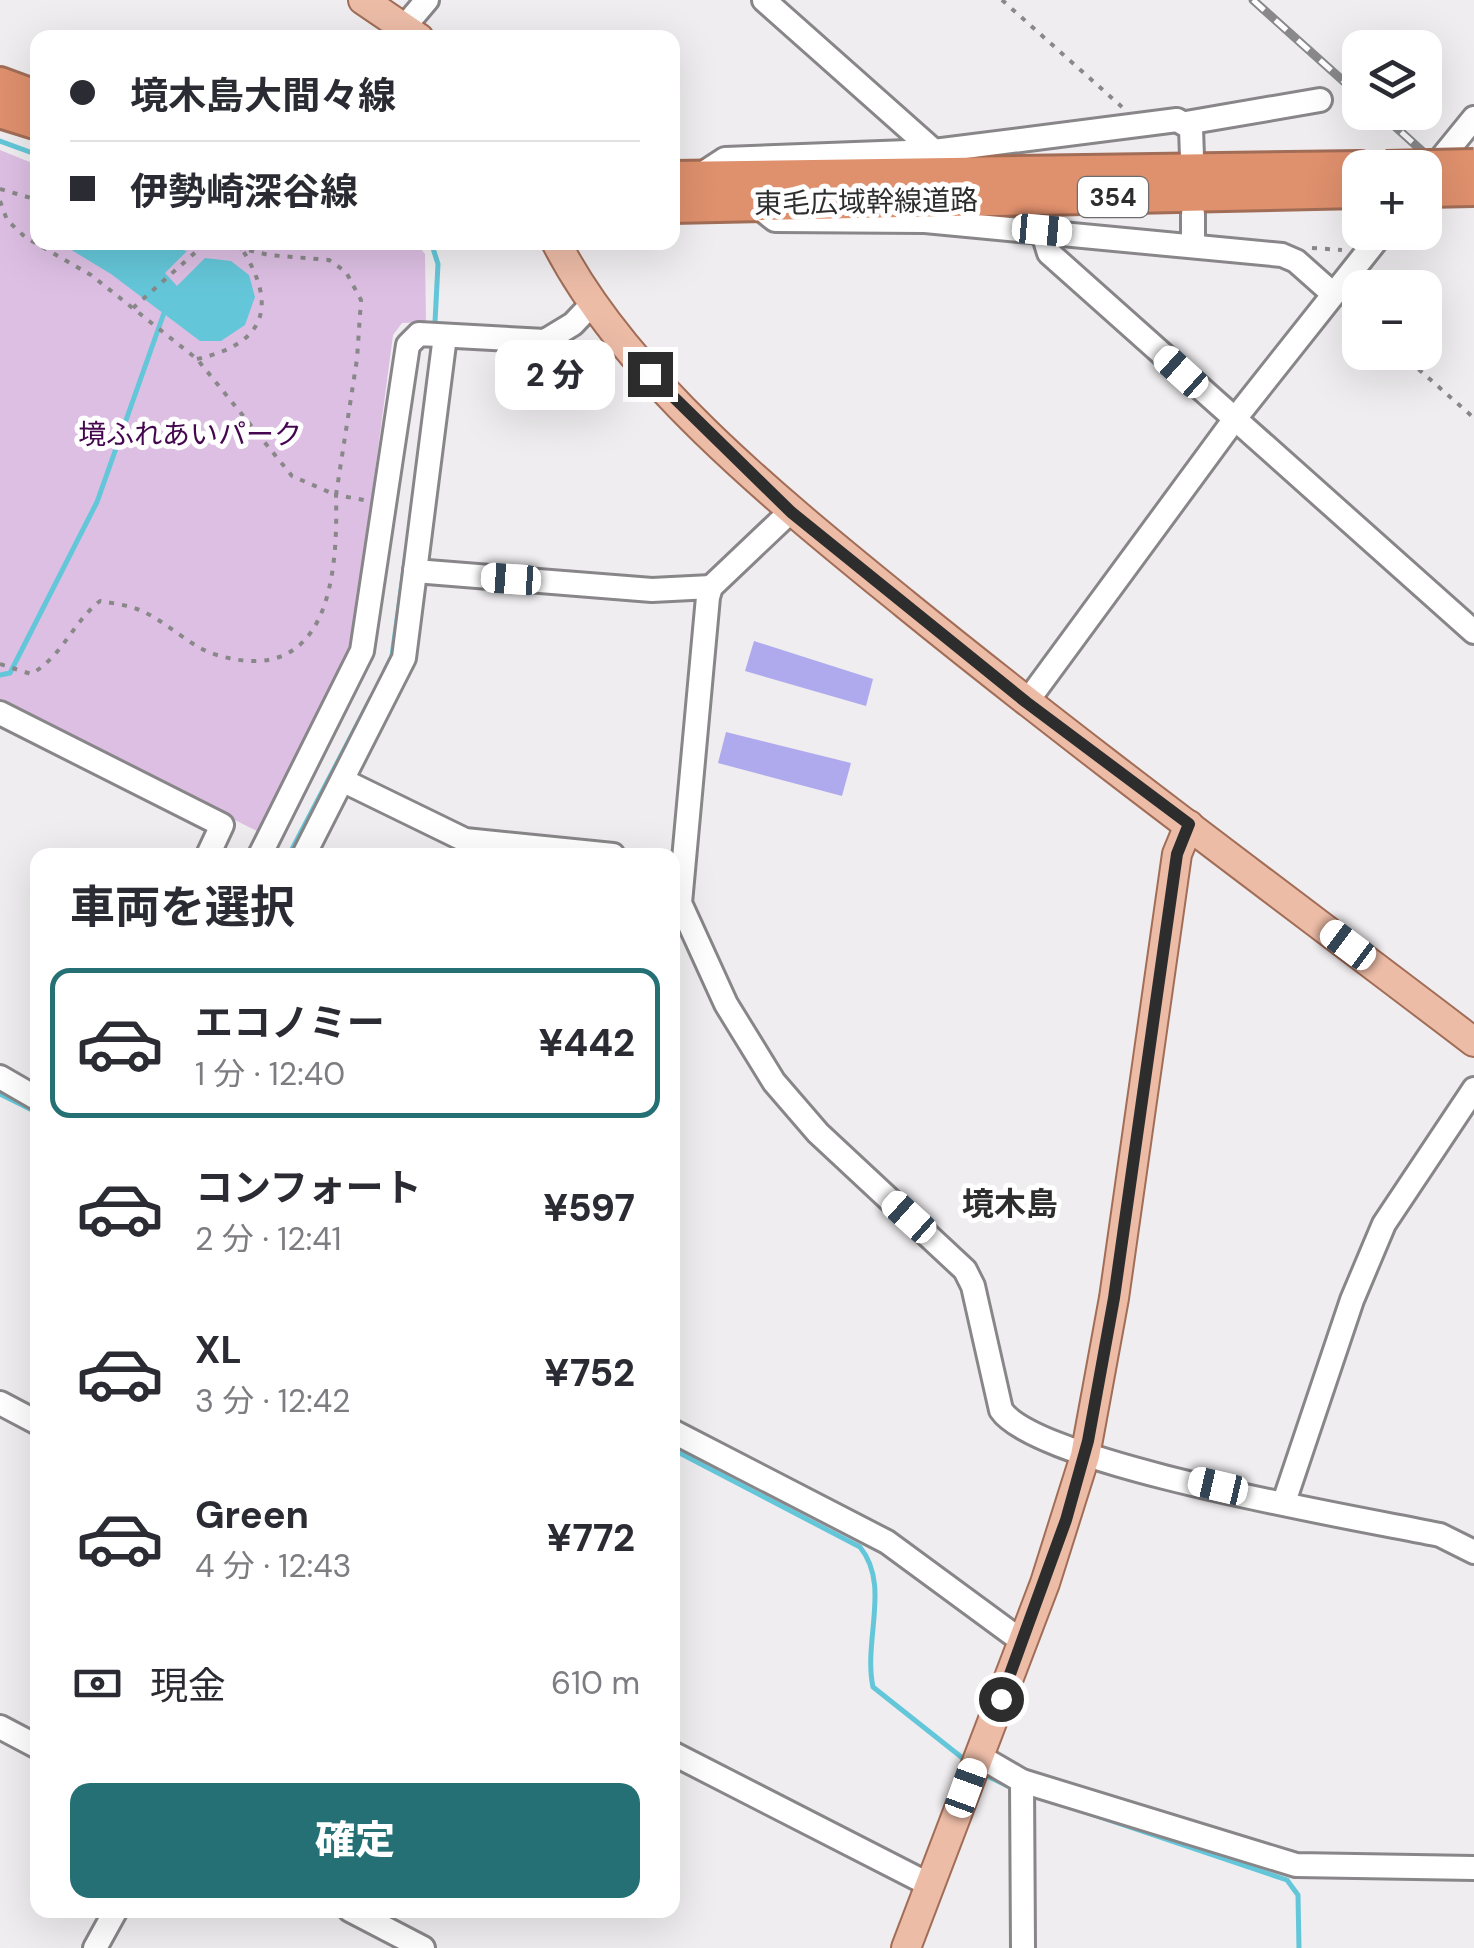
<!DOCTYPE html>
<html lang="ja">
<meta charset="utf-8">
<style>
body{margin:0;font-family:"DM Sans","Noto Sans JP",sans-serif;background:#f7f7f7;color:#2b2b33;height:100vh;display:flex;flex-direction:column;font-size:38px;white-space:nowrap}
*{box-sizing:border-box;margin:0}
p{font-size:32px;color:#7c7c81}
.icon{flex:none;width:55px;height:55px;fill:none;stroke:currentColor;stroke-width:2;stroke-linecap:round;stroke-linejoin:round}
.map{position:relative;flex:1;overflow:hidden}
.side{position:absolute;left:30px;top:848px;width:650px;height:1070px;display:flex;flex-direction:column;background:#fff;border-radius:20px;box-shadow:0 10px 40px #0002}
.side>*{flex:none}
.top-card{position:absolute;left:30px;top:30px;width:650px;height:220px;border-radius:20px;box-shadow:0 10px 40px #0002;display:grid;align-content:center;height:220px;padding:0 40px;background:#fff}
.controls{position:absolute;left:1342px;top:30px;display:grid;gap:20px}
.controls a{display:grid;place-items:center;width:100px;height:100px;border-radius:20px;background:#fff;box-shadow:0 10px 40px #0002;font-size:50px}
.end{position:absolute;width:45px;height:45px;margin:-22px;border:12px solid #2d2d2e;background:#fff;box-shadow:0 0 0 5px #fff}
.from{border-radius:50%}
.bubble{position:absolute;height:70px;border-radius:20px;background:#fff;box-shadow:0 10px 40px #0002;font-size:32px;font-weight:800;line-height:70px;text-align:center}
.car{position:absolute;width:30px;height:60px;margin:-30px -15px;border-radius:12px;box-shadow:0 0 8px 2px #0007;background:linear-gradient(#fff 24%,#345 0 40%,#fff 0 76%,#345 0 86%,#fff 0)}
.top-card b{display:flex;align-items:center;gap:35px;height:95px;font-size:38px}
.top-card b+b{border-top:2px solid #e1e1e2}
.top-card i{width:25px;height:25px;background:#2b2b33}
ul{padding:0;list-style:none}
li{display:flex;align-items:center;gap:30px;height:150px;margin:0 20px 15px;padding:0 20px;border:5px solid transparent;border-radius:20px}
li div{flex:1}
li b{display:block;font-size:38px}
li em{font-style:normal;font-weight:800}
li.active{border-color:#257075}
li>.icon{width:90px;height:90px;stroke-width:1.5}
h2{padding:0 40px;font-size:45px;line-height:120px}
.pay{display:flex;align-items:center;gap:25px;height:110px;padding:0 40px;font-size:38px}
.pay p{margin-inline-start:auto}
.button{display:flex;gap:20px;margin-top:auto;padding:20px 40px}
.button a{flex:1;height:115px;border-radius:20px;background:#257075;color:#fff;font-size:40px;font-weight:800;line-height:115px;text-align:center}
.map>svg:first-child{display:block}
</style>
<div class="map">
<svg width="1474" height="1948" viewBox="0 0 1474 1948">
<rect width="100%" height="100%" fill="#efedef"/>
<path fill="#ddbfe3" d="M0,150l37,15 1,77 378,1 9,11 1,68 -24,1 -9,12 -41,311 -91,187 -261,-130z"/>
<path fill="#64c7d9" d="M60,243h93l34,8 -22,22 12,13 28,-28 26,3 18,14 6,22 -10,28 -24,16h-21l-89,-67z"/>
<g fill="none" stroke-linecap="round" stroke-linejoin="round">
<g stroke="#64c7d9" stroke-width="5">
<path d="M0,141l38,14"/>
<path d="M431,242l7,22 -3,58"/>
<path d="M385,670l7,-14 14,-102"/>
<path d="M0,675l10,-2 87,-171 67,-189"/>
<path d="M289,855l82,-157"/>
<path d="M0,1094l38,19"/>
<path d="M672,1449l188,98c31,38 3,93 13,140l92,73"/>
<path d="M981,1773l35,17"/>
<path d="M1088,1813l199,67 11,15 1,53"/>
</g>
</g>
<g fill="#aeaaed">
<path d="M754,641l119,38 -7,27 -121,-35z"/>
<path d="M726,732l125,31 -9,33 -124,-33z"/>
</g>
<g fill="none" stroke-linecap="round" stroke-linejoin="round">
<defs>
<g id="minor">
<path d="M764,0l170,151"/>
<path d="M405,26l22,-26"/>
<path d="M1186,123l134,-23"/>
<path d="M1430,172l44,-54"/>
<path d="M699,176l26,-17 209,-8 243,-31 14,8 1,29"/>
<path d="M755,204l20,16 150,1 357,34 14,6 36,32"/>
<path d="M1193,214v32"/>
<path d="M1042,230l7,23 425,379"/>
<path d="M791,511l-80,76 -3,10 -28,306 46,101 48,78 44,51 147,137 8,16 28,124c37,55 362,109 439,125l34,17"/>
<path d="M415,571l237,19 59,-3"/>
<path d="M1026,703l208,-283 149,-188"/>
<path d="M0,713l222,112 -14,30"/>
<path d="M344,781l121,59 148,15"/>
<path d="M260,855l102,-204 46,-306 11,-11 126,7 28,-17 19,-20"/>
<path d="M304,855l100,-197 41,-322"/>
<path d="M0,1077l38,22"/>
<path d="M0,1403l38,20"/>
<path d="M672,1431l215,111 136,100"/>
<path d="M1284,1502l68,-202 32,-76 90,-135"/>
<path d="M0,1727l38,20"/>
<path d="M672,1753l258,132"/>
<path d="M979,1756l43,25 274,84 178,3"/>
<path d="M1022,1781l1,167"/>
<path d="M350,1910l73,38"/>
<path d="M95,1948l21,-38"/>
</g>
<g id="major">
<path d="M363,0l56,38"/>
<path d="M556,242c70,138 230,265 349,362 186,151 379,293 569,438"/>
<path d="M906,1948l139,-365 40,-127 29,-158 63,-444 12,-29"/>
</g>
<g id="highway">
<path d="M0,84l38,14"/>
<path d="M0,111l38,12"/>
<path d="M672,178l688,-10"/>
<path d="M672,206l688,-15"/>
</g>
</defs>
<use href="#minor" stroke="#888688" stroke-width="28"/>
<use href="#major" stroke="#a16d57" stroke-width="32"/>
<use href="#highway" stroke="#a16d57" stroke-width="38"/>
<g stroke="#898889" stroke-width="4" stroke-dasharray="5 8" stroke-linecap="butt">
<path d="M1002,0l120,107"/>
<path d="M0,189l38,11"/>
<path d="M0,201l7,19 18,17 66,38 106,84 95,117 44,19 21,-136 4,-59 -15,-28 -17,-12 -60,-5 -55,-13"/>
<path d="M1312,248l30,2"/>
<path d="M1347,307l13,11"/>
<path d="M133,308l65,-58 3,-8"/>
<path d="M1399,352l75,66"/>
<path d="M197,359c67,-15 82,-51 45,-110"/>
<path d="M0,664l31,10c31,-17 42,-52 69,-73 12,2 26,4 37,8 29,11 52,38 80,46 113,34 121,-82 119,-160l28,5"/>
</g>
<use href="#minor" stroke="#fff" stroke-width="22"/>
<use href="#major" stroke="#ecbca7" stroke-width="28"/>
<use href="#highway" stroke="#df906d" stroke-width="32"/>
<defs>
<g id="rail">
<path d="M1253,0l107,96"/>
<path d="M1379,112l95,86"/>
</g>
</defs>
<use href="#rail" stroke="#89888a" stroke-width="9"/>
<use href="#rail" stroke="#fff" stroke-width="5" stroke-dasharray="15" stroke-linecap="butt"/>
<defs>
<g id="highway-bridge">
<path d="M1386,168l88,-2"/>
<path d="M1425,190l49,-1"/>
</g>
</defs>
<use href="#highway-bridge" stroke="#a16d57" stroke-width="38" stroke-linecap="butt"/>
<use href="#highway-bridge" stroke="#df906d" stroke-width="32"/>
</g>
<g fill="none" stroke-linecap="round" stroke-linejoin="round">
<path stroke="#2d2d2e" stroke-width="12" d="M650,374l141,138 235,190 163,122 -12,30 -63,444 -26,143 -22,79 -65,179"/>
</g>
<g text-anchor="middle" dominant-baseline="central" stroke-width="10" stroke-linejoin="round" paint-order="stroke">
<rect fill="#fff" stroke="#6c6c6d" stroke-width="2.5" x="1078" y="177" width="70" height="40" rx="8"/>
<g font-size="25" font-weight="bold" fill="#2d2d2e">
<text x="1113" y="197">354</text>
</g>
<g font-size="28" fill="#2d2d2e" stroke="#fff">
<text transform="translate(866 202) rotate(-1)">東毛広域幹線道路</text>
</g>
<g font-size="28" fill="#44064e" stroke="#fff">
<text x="190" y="434">境ふれあいパーク</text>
</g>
<g font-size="32" font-weight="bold" fill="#2d2d2e" stroke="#fff">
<text x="1010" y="1204">境木島</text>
</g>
</g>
</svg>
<div class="controls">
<a><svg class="icon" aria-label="layers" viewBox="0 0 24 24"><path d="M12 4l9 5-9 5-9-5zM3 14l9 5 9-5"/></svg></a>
<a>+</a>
<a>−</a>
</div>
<i class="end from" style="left:1001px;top:1699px"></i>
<i class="end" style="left:650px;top:374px"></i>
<div class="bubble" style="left:495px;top:340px;width:120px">2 分</div>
<i class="car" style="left:1042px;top:230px;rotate:95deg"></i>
<i class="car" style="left:1181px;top:372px;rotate:312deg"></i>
<i class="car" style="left:511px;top:579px;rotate:274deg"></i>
<i class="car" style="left:1348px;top:945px;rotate:307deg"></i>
<i class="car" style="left:909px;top:1217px;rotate:312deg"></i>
<i class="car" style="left:1218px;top:1486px;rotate:283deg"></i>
<i class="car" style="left:966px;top:1788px;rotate:20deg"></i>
<div class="top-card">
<b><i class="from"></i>境木島大間々線</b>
<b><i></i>伊勢崎深谷線</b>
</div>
<section class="side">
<h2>車両を選択</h2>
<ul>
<li class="active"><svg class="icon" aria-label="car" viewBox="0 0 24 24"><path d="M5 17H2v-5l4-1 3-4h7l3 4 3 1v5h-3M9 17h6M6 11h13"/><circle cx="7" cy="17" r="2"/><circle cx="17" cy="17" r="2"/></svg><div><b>エコノミー</b><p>1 分 · 12:40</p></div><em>¥442</em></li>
<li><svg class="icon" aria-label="car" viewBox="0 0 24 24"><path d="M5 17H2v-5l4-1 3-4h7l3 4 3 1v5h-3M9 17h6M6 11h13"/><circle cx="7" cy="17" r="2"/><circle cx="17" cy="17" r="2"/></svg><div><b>コンフォート</b><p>2 分 · 12:41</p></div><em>¥597</em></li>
<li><svg class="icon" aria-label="car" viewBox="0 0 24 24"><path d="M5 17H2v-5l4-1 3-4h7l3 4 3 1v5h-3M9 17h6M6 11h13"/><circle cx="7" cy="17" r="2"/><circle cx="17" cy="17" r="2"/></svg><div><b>XL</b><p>3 分 · 12:42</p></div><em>¥752</em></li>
<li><svg class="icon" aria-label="car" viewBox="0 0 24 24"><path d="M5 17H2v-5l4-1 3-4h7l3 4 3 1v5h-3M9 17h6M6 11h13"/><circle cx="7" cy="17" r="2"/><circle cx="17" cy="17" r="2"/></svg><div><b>Green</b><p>4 分 · 12:43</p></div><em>¥772</em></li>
</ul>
<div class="pay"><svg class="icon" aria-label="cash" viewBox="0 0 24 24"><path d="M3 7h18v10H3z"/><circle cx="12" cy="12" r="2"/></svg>現金<p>610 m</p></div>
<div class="button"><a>確定</a></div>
</section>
</div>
